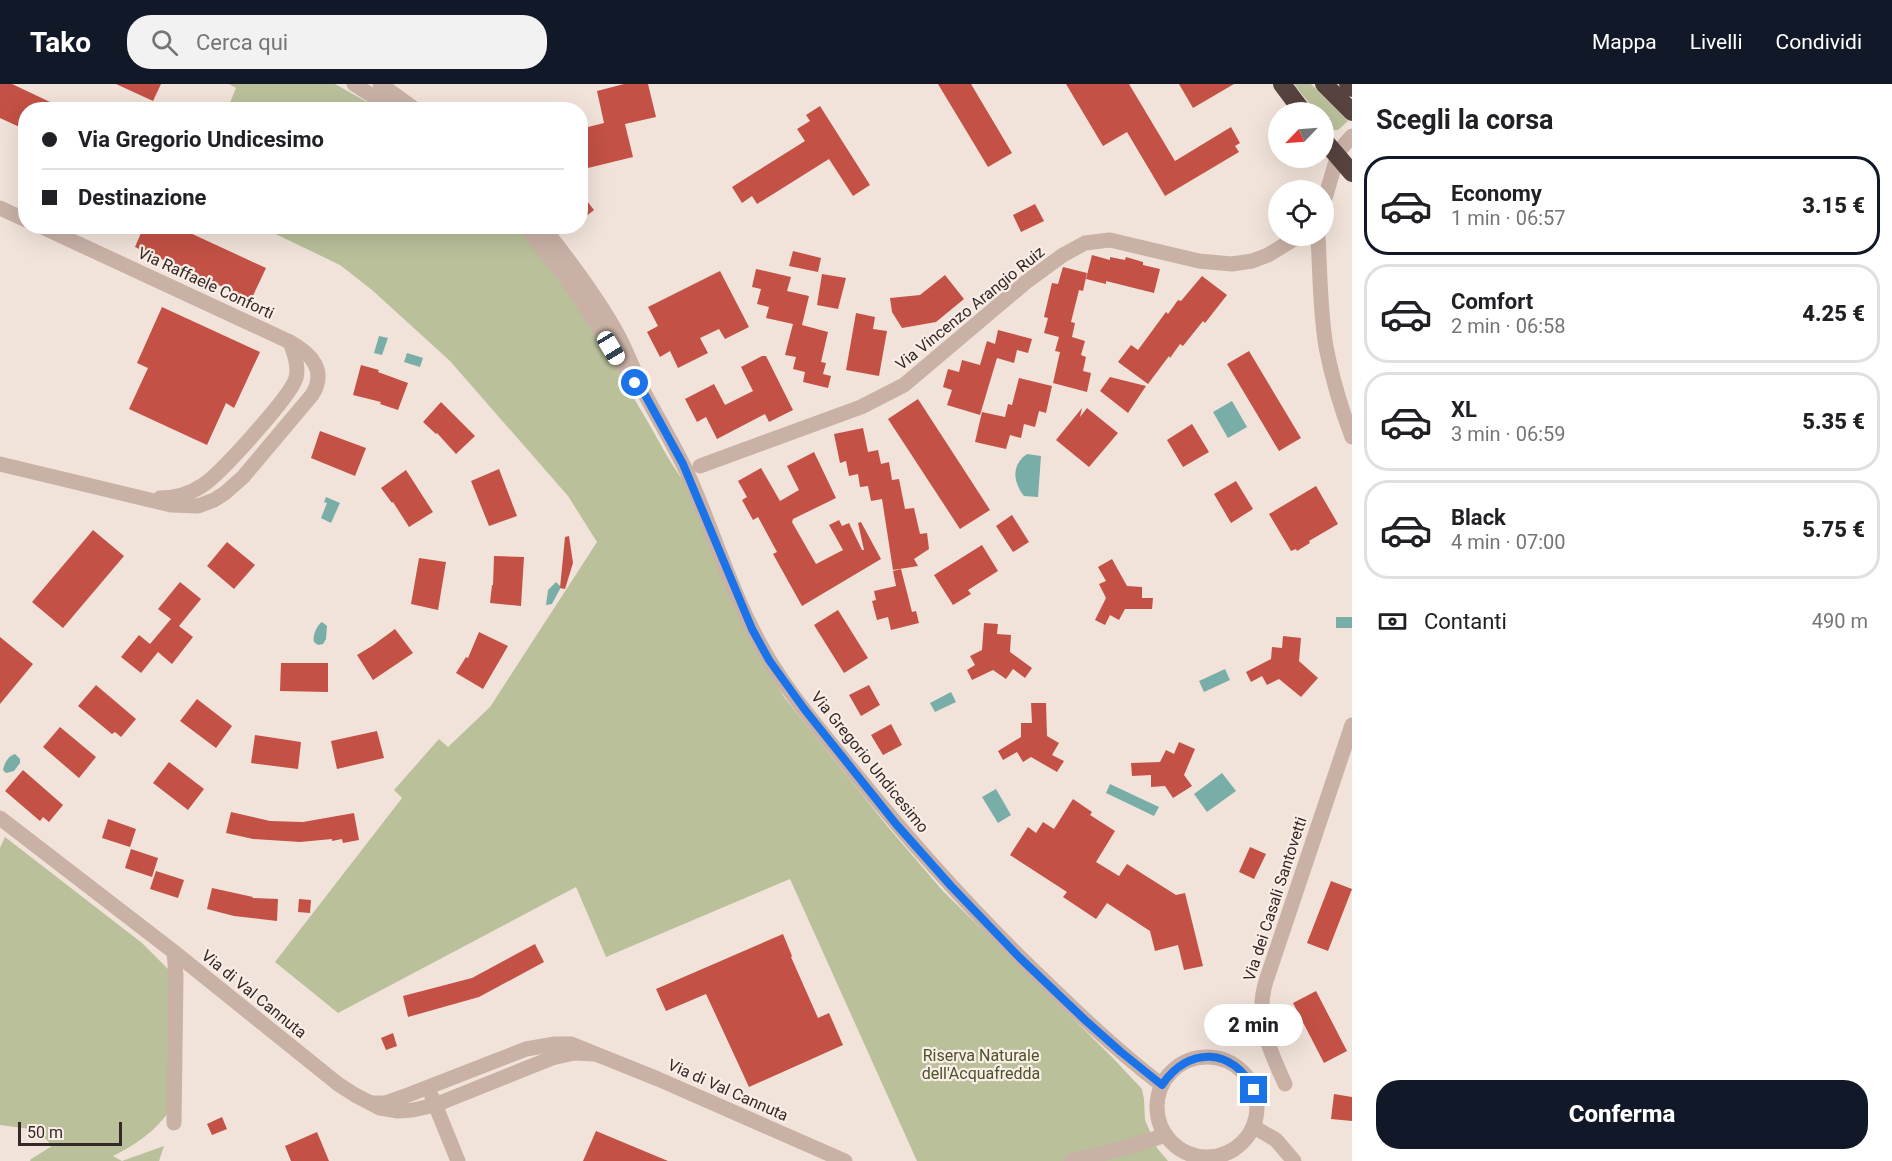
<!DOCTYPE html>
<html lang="it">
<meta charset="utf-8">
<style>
body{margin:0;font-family:Roboto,sans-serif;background:#f2f2f2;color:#202124;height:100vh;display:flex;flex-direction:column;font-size:22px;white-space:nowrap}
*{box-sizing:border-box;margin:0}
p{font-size:20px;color:#757577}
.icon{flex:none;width:33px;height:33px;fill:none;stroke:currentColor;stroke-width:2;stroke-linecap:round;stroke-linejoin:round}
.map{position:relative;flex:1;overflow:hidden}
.sheet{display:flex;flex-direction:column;background:#fff;width:540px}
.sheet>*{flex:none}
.hud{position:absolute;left:18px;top:18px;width:570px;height:132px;border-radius:24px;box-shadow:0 6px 24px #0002;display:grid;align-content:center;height:132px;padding:0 24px;background:#fff}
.needle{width:39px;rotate:245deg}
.controls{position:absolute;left:1268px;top:18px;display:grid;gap:12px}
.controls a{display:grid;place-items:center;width:66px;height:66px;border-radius:50%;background:#fff;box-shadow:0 6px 24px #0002;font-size:30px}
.scale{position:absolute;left:18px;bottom:15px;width:104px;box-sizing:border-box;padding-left:6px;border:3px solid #352927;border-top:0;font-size:16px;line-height:21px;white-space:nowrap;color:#352927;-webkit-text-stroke:4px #f9ede6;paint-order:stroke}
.end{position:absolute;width:27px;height:27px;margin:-14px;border:8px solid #1a73e8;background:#fff;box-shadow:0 0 0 3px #fff}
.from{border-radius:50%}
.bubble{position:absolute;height:42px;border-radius:21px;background:#fff;box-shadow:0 6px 24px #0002;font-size:20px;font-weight:800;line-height:42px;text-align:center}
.car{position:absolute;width:18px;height:36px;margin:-18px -9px;border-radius:8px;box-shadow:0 0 4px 2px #0007;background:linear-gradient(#fff 24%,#345 0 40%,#fff 0 76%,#345 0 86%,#fff 0)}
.hud b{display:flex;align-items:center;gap:21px;height:57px;font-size:22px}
.hud b+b{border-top:2px solid #e0e0e0}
.hud i{width:15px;height:15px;background:#202124}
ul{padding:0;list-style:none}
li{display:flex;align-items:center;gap:18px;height:99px;margin:0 12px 9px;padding:0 12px;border:3px solid #e0e0e0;border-radius:24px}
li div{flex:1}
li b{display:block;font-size:22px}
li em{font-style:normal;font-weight:800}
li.current{border-color:#111827}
li>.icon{width:54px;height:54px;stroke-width:1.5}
h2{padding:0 24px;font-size:27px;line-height:72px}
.pay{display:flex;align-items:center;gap:15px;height:66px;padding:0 24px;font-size:22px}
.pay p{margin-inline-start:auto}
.button{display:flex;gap:12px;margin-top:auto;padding:12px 24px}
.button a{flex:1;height:69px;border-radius:24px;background:#111827;color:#fff;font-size:24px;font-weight:800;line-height:69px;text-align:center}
header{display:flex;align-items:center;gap:36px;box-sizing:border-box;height:84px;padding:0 30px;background:#111827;color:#fff}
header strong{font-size:28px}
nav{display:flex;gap:33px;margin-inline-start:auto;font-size:21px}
.search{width:420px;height:54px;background:#f2f2f2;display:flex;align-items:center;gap:15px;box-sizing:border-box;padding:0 21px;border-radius:24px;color:#757577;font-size:22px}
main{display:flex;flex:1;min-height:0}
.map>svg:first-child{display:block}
</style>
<header>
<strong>Tako</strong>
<div class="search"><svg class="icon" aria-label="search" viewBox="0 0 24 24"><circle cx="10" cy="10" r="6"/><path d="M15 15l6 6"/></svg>Cerca qui</div>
<nav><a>Mappa</a><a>Livelli</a><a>Condividi</a></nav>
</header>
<main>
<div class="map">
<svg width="1352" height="1077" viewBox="0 0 1352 1077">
<rect width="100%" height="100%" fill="#f1e3da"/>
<g fill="#b9c09a">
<path d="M229,0h106l46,26h-154l9,-22z"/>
<path d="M1294,0h17l37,37 -10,9h-8l-7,-7v-11h-7z"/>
<path d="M516,142c50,51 91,125 126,186 14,23 26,48 42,70l66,156 34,59 104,130 55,64 167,164 32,34 2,10 1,21 12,28 11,13h-251l-127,-282 -184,78 -30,-70 -238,126 -63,-51 127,-164 -8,-8 45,-51 9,8 42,-40 107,-165 -29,-46 -118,-135 -78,-71 -32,-25 -79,-38z"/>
<path d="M5,753l137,106 26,26 5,14 -3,127c-14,21 -35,35 -57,46l9,5 42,-15 -5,15h-129l1,-2 21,-13 -14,-16 -38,-5v-277z"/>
</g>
<g fill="#79ada8">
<path d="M379,252l9,2 -6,17 -8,-2z"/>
<path d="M407,269l16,5 -3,9 -16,-5z"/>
<path d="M1232,317l15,26 -19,11 -15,-26z"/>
<path d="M1027,370l14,2 -3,41 -14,-1c-11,-14 -13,-31 3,-42z"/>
<path d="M326,413l14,6 -9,20 -10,-5 6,-15 -3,-1z"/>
<path d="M556,498l5,5 -9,17 -6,1 2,-15z"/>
<rect x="1336" y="533" width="16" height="11"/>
<path d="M322,538l5,4 -1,13 -3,5 -5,1 -4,-3c-2,-6 3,-17 8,-20z"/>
<path d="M1225,585l5,11 -26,12 -5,-11z"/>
<path d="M951,608l5,10 -21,10 -5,-9z"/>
<path d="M15,670l5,5v4l-6,8 -8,2 -3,-3c1,-6 5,-14 12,-16z"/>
<path d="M1222,689l14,18 -29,21 -13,-18z"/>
<path d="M1110,700l49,23 -5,9 -48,-23z"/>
<path d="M996,705l15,26 -13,8 -16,-26z"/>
</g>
<g fill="#c45145">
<path d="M0,0h12l55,26h-41v20l-26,-12z"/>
<path d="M116,0h45l-8,17z"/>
<path d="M624,0h24l8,33 -31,7 8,33 -45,11 -8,-31v-8l24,-6 -7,-32z"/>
<path d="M938,0h33l41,69 -24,14z"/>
<path d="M1066,0h63l46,77 56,-34 9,16 -5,3 4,6 -74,44 -38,-64 -24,14z"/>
<path d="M1179,0h55l-41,24z"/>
<path d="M820,22l50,79 -17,11 -24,-37 -72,45 -5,-8 -10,7 -10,-16 73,-46 -8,-12 13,-8 -4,-6z"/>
<path d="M580,108l14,18 -14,11z"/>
<path d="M1035,120l9,17 -23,11 -8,-17z"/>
<path d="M144,142h31l91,42 -15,32 -116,-53z"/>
<path d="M793,167l28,7 -3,14 -29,-6z"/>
<path d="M1092,171l18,5v-3l15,3 1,-3 17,5v3l17,4 -6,24 -48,-12v3l-20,-5z"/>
<path d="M1063,183l24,6 -4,18 -4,-1 -8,32 4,1 -3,14 13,4 -4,14 5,2 -3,14 8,2 -4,19 -34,-9 7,-31 -5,-1 4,-14 -15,-4 4,-15 -4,-1 8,-34 6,1z"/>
<path d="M756,185l35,8 -4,14 22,5 -7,29 26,7 -7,30 5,1 -3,11 8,2 -3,12 -25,-6 2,-10 -12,-3 3,-12 -11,-2 8,-31 -27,-6 3,-11 -12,-3 4,-15 -9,-2z"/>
<path d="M720,187l29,56 -24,12 -6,-10 -19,9 8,15 -30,15 -8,-17 -10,6 -13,-25 11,-6 -10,-19z"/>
<path d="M822,190l24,4 -8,31 -21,-4z"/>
<path d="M945,191l19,24 -28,23 -34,6 -10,-16 -2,-14 30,-3z"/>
<path d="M1202,192l25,19 -22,28 -2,-2 -20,25 -3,-2 -10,14 -1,-2 -21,28 -30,-22 13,-17 7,5 28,-38 2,2 10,-14 3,1z"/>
<path d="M162,223l98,45 -26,56 -8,-5 -19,42 -78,-36 19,-41 -11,-5z"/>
<path d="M856,229l19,4 -2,12 14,2 -8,45 -33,-6z"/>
<path d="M998,246l34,9 -4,14 -11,-3 -3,13 -17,-5 -17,57 -33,-10 5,-15 -9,-3 5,-18 11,3 3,-12 18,5 7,-24 8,3z"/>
<path d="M1249,267l52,87 -22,13 -52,-87z"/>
<path d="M762,272h4l27,54 -24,12 -4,-8 -48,25 -11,-22 -9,5 -12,-23 29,-15 11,21 28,-14 -12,-24z"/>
<path d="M361,281l18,5 -1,2 30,11 -10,27 -18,-6 1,-2 -28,-7z"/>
<path d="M1110,293l36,9 -18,27 -28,-22z"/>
<path d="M1019,294l33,8 -6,27 -7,-2 -4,16 -11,-3 -3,14 -11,-3 -4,14 -31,-7 7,-30 23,5 3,-13 4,1z"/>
<path d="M918,315l72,111 -30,19 -72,-110z"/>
<path d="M441,318l34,34 -19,18 -19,-21 -1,1 -13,-12z"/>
<path d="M1082,324l-2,9 7,-9 31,25 -29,34 -33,-27z"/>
<path d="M1192,340l17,28 -26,15 -16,-27z"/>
<path d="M863,344l5,24 10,-2 3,14 8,-2 3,18 7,-1 6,30 9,-1 6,26 7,-1 2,16 -15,10 4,7 -25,4 -11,-71 -11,2 -3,-15 -8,1 -2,-13 -9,2 -3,-15 -6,2 -6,-29z"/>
<path d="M320,347l46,17 -11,28 -44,-18z"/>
<path d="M814,368l22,46 -43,21 -1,3 24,42 27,-14 -14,-25 10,-5 3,6 7,-3 13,27h2l-6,-27 3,-1 20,37 -79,47 -29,-52 4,-2 -19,-35 -5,3 -11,-20 5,-3 -9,-16 23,-13 19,33 19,-11 -12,-24z"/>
<path d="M499,385l18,47 -28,10 -18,-45z"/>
<path d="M406,386l27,42 -24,15 -16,-25 -1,1 -11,-15z"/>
<path d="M1236,397l17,28 -22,14 -17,-29z"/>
<path d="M1316,402l22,38 -29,17 1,2 -13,8 -1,-2 -5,2 -22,-37z"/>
<path d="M1012,431l17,27 -16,10 -17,-26z"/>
<path d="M93,446l31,26 -61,72 -31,-26z"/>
<path d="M569,452l4,27 -8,26 -5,-1 5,-51z"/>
<path d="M227,458l28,23 -21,24 -27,-23z"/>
<path d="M982,461l16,26 -30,19 3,4 -18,11 -19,-30z"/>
<path d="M494,472l30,1 -3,49 -31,-3 2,-18h1z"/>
<path d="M419,474l27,4 -8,48 -27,-6z"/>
<path d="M1112,475l15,27 15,1v11h11l-1,11h-27l-6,11 -9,-5 -5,10 -10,-5 11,-22 -7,-14 7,-3 -8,-14z"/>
<path d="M901,485l11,43 4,-1 3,12 -28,7 -3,-13 -11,3 -5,-19 4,-1 -2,-9 22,-5 -3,-15z"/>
<path d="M180,498l21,17 -22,27 14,11 -21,27 -14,-12 -17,21 -20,-16 18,-22 11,9 21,-25 -13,-10z"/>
<path d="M838,526l30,48 -24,15 -30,-48z"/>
<path d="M984,539l14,1 -1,10 14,1 -1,17 22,16 -7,10 -12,-9 -7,10 -13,-9 -21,10 -5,-10 8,-5 -5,-9 12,-6z"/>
<path d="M395,545l18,24 -40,27 -16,-25 15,-9z"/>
<path d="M479,548l29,14 -25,43 -27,-16 10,-16 2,1z"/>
<path d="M1283,552l18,2 -2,23 19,17 -17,19 -22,-18 -12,6 -5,-9 -11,6 -5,-10 25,-13 1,-12 10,1z"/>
<path d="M0,553l33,27 -33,40z"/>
<path d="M281,579h47v29l-48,-1z"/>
<path d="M96,601l40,34 -15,18 -6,-5 -3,2 -34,-28z"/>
<path d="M869,601l11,20 -19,11 -12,-21z"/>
<path d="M197,615l35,27 -16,22 -36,-27z"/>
<path d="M1031,619h15l1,33 12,7 -7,12 12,6 -7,11 -26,-15 -8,5 -6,-10 -14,8 -5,-9 23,-14v-14h11z"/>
<path d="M891,640l11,21 -19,10 -12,-20z"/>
<path d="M60,643l36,30 -17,21 -36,-31z"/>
<path d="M377,647l7,27 -47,11 -6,-28z"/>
<path d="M255,651l46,7 -3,27 -47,-6z"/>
<path d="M1179,658l16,7 -11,26 8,11 -19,12 -8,-12 -14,1v-12l-19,1 -1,-13 29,-1 6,-12 8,4z"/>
<path d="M169,678l35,27 -16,21 -35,-27z"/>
<path d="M23,686l40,35 -14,17 -6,-5 -3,4 -35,-30z"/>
<path d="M1073,715l19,13 -2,3 25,16 -19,31 23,14 8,-12 49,31 9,-2 18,73 -19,4 -6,-25 -23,6 -5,-20 -43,-28 -11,16 -33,-22 4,-5 -57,-37 18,-28 8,6 7,-11 11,7z"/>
<path d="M231,728l39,9 33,1 51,-9 5,27 -16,3 -1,-4 -10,2v-2l-32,3 -47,-3 -27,-6z"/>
<path d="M108,735l28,10 -6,18 -28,-9z"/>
<path d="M1250,763l16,7 -12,25 -15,-7z"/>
<path d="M131,765l27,9 -6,19 -27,-9z"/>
<path d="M156,787l28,9 -6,18 -28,-9z"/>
<path d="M1331,797l21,8 -24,62 -21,-8z"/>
<path d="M212,804l41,9 -1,1 26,1 -1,22 -43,-5 -27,-7z"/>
<path d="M299,815l12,1 -1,13 -12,-1z"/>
<path d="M783,850l9,22 -1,1 27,61 11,-5 14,32 -94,42 -43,-93 -40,17 -10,-22z"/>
<path d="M535,860l9,18 -65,35 -71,20 -5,-21 69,-18z"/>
<path d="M1316,907l31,60 -23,12 -31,-60z"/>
<path d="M393,949l4,13 -11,4 -5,-12z"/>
<path d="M1334,1010l18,3v24l-21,-2z"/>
<path d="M222,1033l5,12 -15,6 -5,-11z"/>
<path d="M596,1047l72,30h-85z"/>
<path d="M317,1048l12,29h-38l-6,-15z"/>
</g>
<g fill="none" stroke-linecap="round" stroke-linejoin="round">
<g stroke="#c9b1a6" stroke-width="15">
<path d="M354,0l40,26"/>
<path d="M380,0l36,26"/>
<path d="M1323,121l16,-54 13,-15"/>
<path d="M0,124l26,12"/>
<path d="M525,142l46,59 63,97"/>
<path d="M542,142c28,35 56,72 77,111 10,19 17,40 27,59 15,28 32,56 45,85 23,53 40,109 67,159 25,48 62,89 95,131 62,77 128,150 200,218 35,34 70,67 109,96"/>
<path d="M1318,152c2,37 2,75 8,111 6,31 15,61 26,90"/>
<path d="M0,380l171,41 27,1 16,-6 11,-7 18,-16 69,-82c15,-24 0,-41 -22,-53l-250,-116"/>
<path d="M700,382l161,-59 43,-22 122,-103 37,-27 22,-12 25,-3 89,21 33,3 20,-3 16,-6 31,-19"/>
<path d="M160,414c15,0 30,-4 43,-13 17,-11 88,-89 93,-107 3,-12 -2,-25 -6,-36"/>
<path d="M0,734l174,134 164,132 17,11 25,13 18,3 15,-1 22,-5 117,-47 22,-5 21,1"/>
<path d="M174,868l2,24 -2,147"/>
<circle cx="1207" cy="1023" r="50"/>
<path d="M1285,1000c-16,-36 -31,-64 -19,-103l86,-256"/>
<path d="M432,1013l26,64"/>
<path d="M373,1019h12l23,-8 118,-46 29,-5h16l87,35 187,82"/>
<path d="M1254,1043l22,13 18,21"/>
<path d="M1071,1077l50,-12 45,-14"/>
</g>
<g stroke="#56423e" stroke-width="18">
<path d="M1282,0l21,28"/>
<path d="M1324,0l28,28"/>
<path d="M1348,0l4,4"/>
<path d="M1323,55l29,34"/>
</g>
</g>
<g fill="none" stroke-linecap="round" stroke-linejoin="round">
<path stroke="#1a73e8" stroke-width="8" d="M635,299l9,10 39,71 69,165 17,31 36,50 91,114 55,62 68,71 66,63 36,32 41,33c26,-39 71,-38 92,5"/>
</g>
<g text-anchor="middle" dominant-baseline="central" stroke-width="4.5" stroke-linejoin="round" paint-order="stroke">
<g font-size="16" fill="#352927" stroke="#f9ede6">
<text transform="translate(206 199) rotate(25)">Via Raffaele Conforti</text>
<text transform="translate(970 224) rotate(-39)">Via Vincenzo Arangio Ruiz</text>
<text transform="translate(870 678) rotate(51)">Via Gregorio Undicesimo</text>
<text transform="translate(1275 815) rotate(-72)">Via dei Casali Santovetti</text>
<text transform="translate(254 910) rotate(39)">Via di Val Cannuta</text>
<text transform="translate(728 1006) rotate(24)">Via di Val Cannuta</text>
</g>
<g font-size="16" fill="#4a532b" stroke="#f9ede6">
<text x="981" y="971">Riserva Naturale<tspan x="981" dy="18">dell'Acquafredda</tspan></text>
</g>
</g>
</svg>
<div class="controls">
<a><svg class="needle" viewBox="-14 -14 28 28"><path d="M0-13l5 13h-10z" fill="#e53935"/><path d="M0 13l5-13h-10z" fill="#757577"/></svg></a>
<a><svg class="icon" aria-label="locate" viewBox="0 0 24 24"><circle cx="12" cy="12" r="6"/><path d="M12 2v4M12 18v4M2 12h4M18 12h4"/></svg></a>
</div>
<div class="scale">50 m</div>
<i class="end from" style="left:635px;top:299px"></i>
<i class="end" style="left:1254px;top:1006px"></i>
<div class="bubble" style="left:1204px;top:920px;width:99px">2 min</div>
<i class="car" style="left:611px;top:264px;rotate:149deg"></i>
<div class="hud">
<b><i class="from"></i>Via Gregorio Undicesimo</b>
<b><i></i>Destinazione</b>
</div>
</div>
<section class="sheet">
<h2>Scegli la corsa</h2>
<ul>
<li class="current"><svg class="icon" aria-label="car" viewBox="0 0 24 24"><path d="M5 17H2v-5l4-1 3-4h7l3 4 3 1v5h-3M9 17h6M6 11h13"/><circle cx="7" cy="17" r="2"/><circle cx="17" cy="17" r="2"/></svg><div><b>Economy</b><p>1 min · 06:57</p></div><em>3.15 €</em></li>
<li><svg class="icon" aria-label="car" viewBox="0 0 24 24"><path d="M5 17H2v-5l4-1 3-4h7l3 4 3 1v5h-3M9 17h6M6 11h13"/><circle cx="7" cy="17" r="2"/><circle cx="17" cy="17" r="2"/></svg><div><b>Comfort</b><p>2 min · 06:58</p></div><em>4.25 €</em></li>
<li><svg class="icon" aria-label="car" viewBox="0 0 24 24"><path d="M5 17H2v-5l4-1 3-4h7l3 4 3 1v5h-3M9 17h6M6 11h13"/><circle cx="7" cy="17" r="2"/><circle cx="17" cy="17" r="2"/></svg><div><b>XL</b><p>3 min · 06:59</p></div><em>5.35 €</em></li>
<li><svg class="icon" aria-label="car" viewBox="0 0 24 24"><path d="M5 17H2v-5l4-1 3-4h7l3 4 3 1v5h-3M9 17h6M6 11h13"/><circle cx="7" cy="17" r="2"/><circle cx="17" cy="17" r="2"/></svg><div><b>Black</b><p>4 min · 07:00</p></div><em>5.75 €</em></li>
</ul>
<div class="pay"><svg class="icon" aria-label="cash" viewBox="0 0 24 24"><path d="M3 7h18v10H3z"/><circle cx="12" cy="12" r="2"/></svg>Contanti<p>490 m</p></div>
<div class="button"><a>Conferma</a></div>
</section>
</main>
